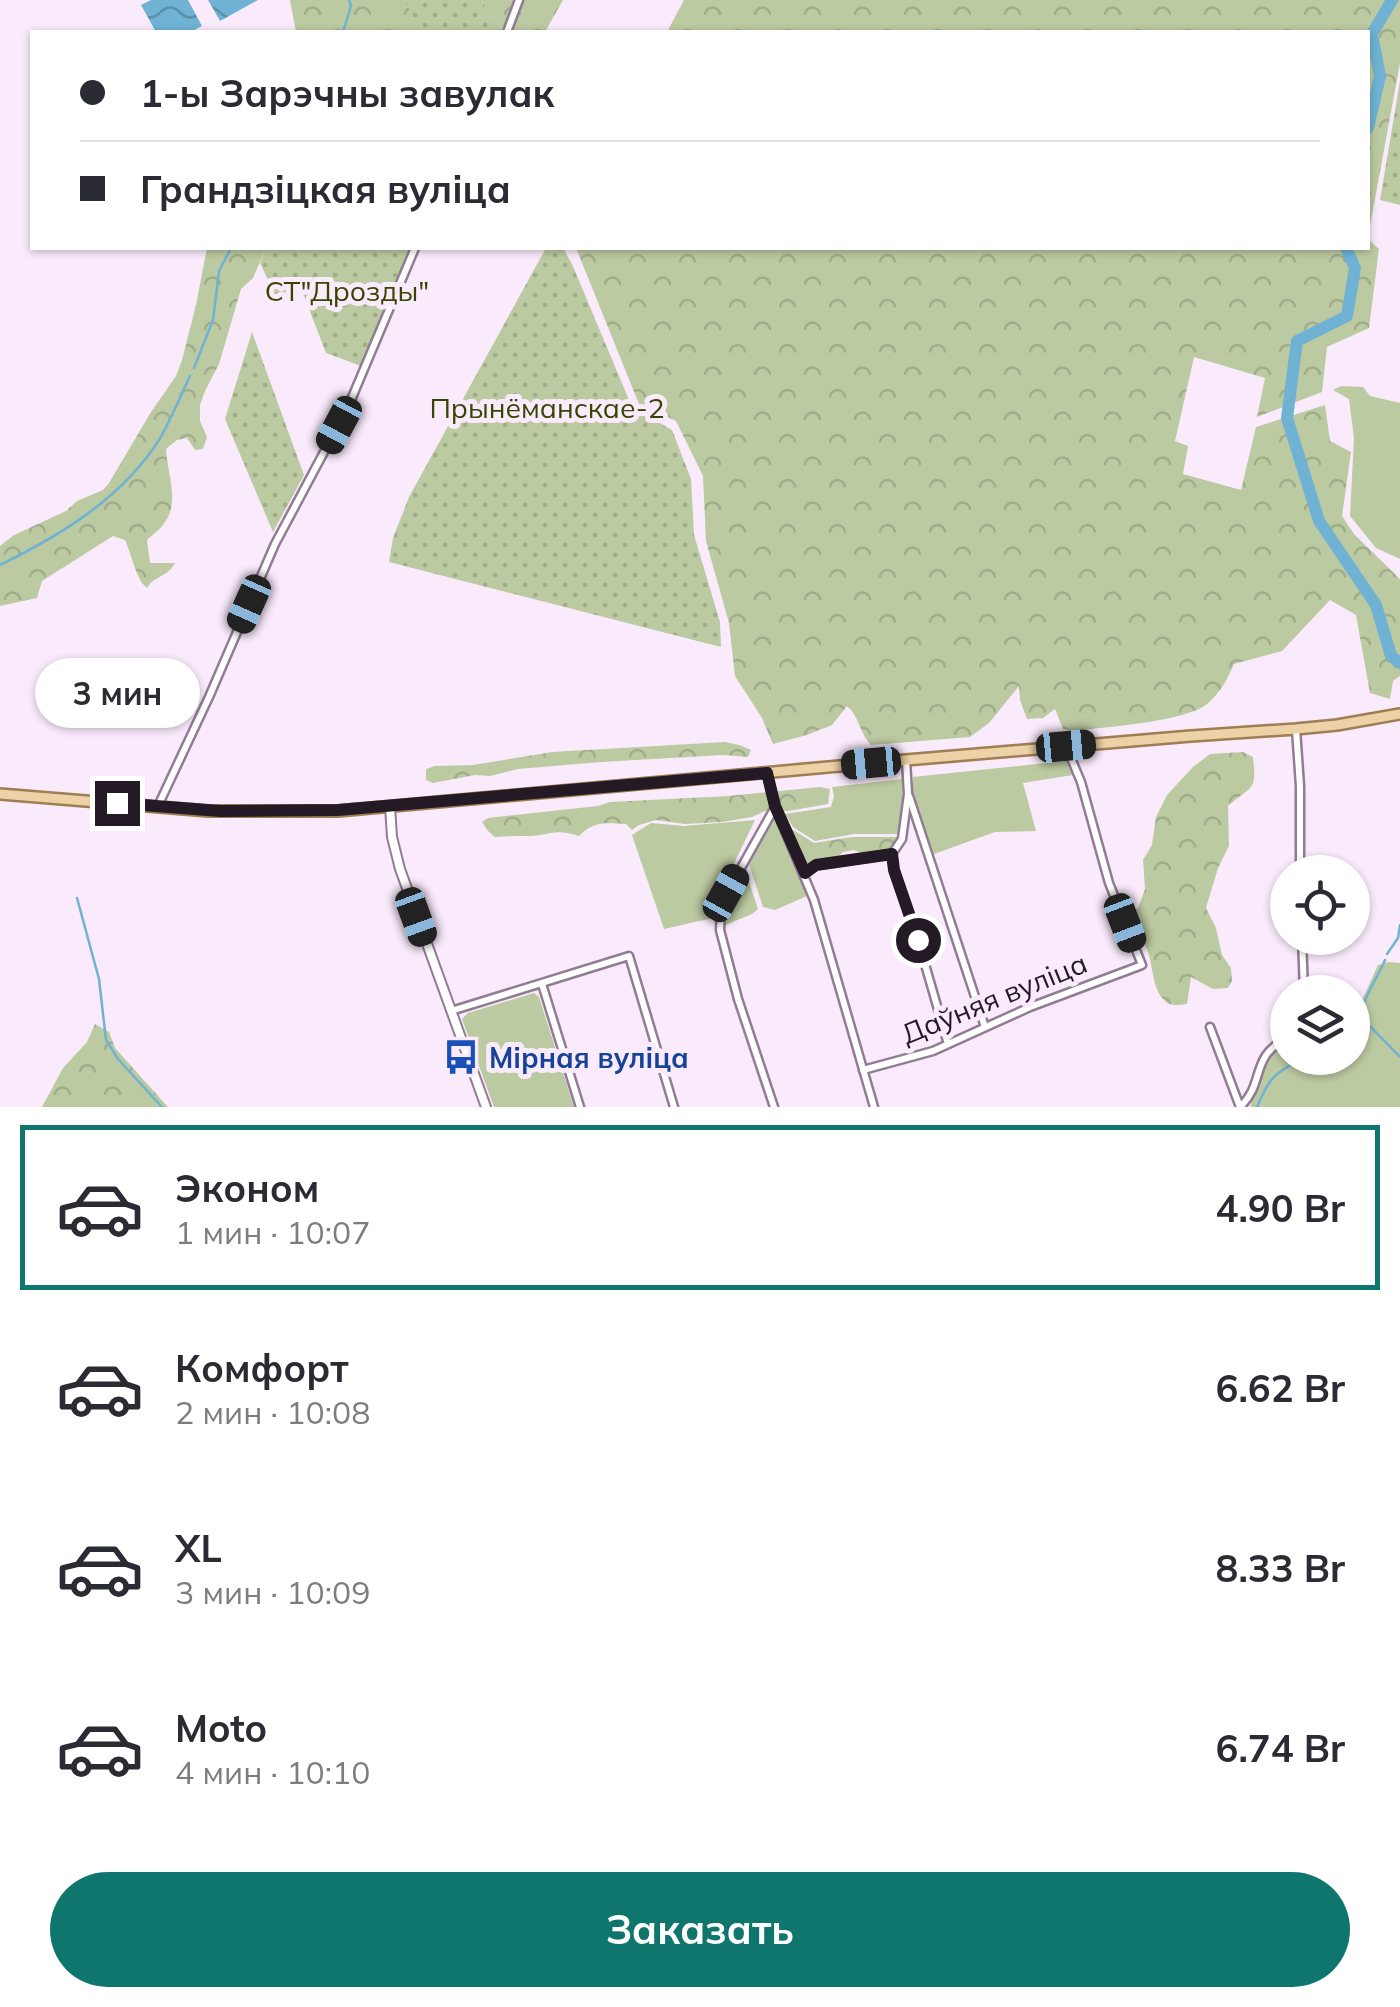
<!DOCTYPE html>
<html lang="ru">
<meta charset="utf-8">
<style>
body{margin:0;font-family:Mulish,sans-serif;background:#f2f2f3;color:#2b2b33;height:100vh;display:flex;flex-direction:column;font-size:38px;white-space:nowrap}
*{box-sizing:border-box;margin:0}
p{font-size:32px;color:#7c7c81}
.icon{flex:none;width:55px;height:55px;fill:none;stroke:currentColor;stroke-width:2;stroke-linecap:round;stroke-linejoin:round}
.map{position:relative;height:1107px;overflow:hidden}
.side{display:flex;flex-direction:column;background:#fff;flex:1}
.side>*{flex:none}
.top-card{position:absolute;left:30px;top:30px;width:1340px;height:220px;border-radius:0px;box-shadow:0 2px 8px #0004;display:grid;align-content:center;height:220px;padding:0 50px;background:#fff}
.controls{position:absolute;left:1270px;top:855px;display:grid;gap:20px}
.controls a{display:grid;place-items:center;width:100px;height:100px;border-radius:50%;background:#fff;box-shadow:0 2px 8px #0004;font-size:50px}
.end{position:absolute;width:45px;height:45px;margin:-22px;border:12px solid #231a25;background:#fff;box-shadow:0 0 0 5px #fff}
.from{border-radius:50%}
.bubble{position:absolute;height:70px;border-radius:35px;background:#fff;box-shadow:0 2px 8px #0004;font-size:32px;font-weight:700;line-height:70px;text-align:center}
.car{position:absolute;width:30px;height:60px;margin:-30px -15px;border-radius:12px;box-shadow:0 0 8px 2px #0007;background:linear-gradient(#222 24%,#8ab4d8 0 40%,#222 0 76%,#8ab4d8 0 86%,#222 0)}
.top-card b{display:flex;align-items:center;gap:35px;height:95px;font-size:38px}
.top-card b+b{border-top:2px solid #e1e1e2}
.top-card i{width:25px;height:25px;background:#2b2b33}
ul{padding:18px 0 0;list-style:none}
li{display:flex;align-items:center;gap:30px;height:165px;margin:0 20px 15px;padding:0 30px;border:5px solid transparent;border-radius:0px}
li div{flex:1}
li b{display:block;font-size:38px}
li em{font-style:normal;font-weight:700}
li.current{border-color:#0f766e}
li>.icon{width:90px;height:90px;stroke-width:1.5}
.button{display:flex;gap:20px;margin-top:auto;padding:20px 50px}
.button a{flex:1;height:115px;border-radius:60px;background:#0f766e;color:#fff;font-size:40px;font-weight:700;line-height:115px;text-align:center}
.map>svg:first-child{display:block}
</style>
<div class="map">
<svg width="1400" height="1107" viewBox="0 0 1400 1107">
<defs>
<pattern id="forest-crowns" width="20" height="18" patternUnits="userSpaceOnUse" patternTransform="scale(2.5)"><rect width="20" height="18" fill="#bccaa1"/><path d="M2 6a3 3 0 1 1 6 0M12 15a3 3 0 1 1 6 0" fill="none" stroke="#a1ad8a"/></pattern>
<pattern id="garden-dots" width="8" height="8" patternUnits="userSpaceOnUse" patternTransform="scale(2.5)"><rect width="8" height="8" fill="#bccaa1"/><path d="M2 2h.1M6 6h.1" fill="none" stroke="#a1ad8a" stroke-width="1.8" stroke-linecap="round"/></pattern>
<pattern id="water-waves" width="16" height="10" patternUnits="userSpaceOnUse" patternTransform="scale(2.5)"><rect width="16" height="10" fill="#6fb2d3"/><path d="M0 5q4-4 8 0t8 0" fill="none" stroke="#5b90ab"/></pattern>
</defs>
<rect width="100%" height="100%" fill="#faebfc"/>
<g fill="#bccaa1">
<path d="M1341,386l22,1 7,9 30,7v156l-24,-11 -26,-32 4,-78 -5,-39 -16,-9z"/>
<path d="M1066,761l7,14 -50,8 13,48 -41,1 -61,22 -22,-62 1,-15z"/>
<path d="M903,779l-3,55h-46l-39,7 -22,-14 -8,-13 46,-7 3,-11 -2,-9z"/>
<path d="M755,820l-28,58 -14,40 -49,11 -32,-94 19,-12 33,3z"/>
<path d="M770,820h5l5,8 27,68 -32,14 -12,-3 -15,-46z"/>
<path d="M744,867l14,42 -6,5 -29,12 3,-18z"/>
<path d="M1389,962l11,1v144h-150l21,-54 16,-7 1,12h64l1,-51 10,-9 15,-33z"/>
<path d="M534,993l5,4 35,110h-80l-32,-88 6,-6z"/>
</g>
<g fill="url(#forest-crowns)">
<path d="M290,0h114l10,15 -1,17h-117z"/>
<path d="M482,0h33l-9,26 -5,2c-6,-11 -15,-16 -19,-28z"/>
<path d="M523,0h40l-18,32h-31l-2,-1z"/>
<path d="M684,0h716v63l-32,174v-205h-701z"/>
<path d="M1368,239l11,10 -10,79 -42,19 -5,45 -65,25 8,-39 -71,-21 -19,84 13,5 -5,28 58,16 15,-63 69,-22 5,36 21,11 -9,64 12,18 46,45v97l-7,5 -3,18 -20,-6 -14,-78 -26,-15 -48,51 -48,13c-7,16 -13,28 -27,40 -22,18 -103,23 -134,27l-10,-2 -8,-20 -12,9 -16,1 -7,-19 -1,-14 -30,37 -19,14 -99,8c-11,-11 -12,-29 -24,-39l-15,19 -25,10 -34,9 -11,-26 -27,-42 -6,-53 -23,-82 -3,-65 -27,-55 -37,-17 -63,-156h792z"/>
<path d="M207,248h59l-13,30 -12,11 -22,75 -14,27 -5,14v16l7,16 -4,12 -8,1 -8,-12 -10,2 -11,9c1,23 14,53 -1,73 -4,7 -12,12 -18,18l3,23h25c-6,13 -21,13 -28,25 -11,-8 -15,-33 -22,-48l-12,-4 -71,45 -5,17 -37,8v-60l14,-11 52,-24 11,-10 26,-11 6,-7 42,-71 25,-36 6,-16 14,-55z"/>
<path d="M725,742l14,3 12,5 -3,7 -25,-2 -122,7 -83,7 -28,7 -15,-1 -42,8 -7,-3v-11l9,-3 38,-1 79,-13z"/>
<path d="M1243,752l10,5c4,35 -1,28 -25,49l1,40 -11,22 -12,40 10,20 6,27 9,13 1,13 -4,7 -15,1 -22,-12 -4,27c-8,1 -17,3 -23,-4 -11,-11 -11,-31 -15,-45 -5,-15 -14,-30 -19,-45l8,-2 7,-19 -2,-29 9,-15 4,-28 11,-22 26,-28 17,-13z"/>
<path d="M820,787l10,2 -2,15 -40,7h-23l-13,6 -30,5 -37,2 -29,-4 -17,5 -7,5 -6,-6c-21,-1 -32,-3 -47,12 -27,-8 -26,-1 -50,0 -12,0 -22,0 -34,1l-7,-6 -6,-9 6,-4 110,-12 12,-4 118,-6z"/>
<path d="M787,826l27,17 38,-6h45l-8,14 -26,3 -9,-4 -11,2 -6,6 -33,6z"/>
<path d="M95,1024l14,8 6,16 53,59h-126l21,-39 24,-26z"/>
</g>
<g fill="url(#garden-dots)">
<path d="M404,0h78c4,12 13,17 19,28l13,4h-101v-17z"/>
<path d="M1400,81v124l-20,-5z"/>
<path d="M266,248h146l-51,118 -35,-13 -27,-70 -22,16 -17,-36z"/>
<path d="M546,248h17l9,16 60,143 40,23 19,49 3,56 26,87 1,25 -332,-85 4,-24 16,-41z"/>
<path d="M252,332l52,143 -31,57 -48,-113z"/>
</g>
<g fill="url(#water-waves)">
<path d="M151,0h37l14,26 -11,6h-35l-15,-27z"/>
<path d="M208,0h50l-38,21z"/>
</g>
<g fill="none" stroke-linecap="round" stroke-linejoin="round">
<g stroke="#6fb2d3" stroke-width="2.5">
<path d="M343,32l8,-26 -2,-6"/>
<path d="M194,368l19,-48 6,-49 12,-23"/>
<path d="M0,565c61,-30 121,-66 159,-125 12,-20 21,-43 31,-64"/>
<path d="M77,898l22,81 7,61 12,19 44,48"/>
<path d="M1387,954l11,-16 2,-13"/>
<path d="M1385,960c-7,17 -23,40 -25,56l40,41"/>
<path d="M1352,1028l7,-12"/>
<path d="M1257,1107c13,-31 17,-33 46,-49"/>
</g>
<g stroke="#6fb2d3" stroke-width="12">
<path d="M1368,128l12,-52 -8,-42 20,-34"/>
<path d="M1346,248l9,20 -8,48 -50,25 -10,77 32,103 57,84 15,51 9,7"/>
</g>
<defs>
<g id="minor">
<path d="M507,32l12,-32"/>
<path d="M1296,729l4,57v86"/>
<path d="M906,760l2,34 -6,45 -10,15 2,16 24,70 30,104"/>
<path d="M767,773l8,34 39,93 60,207"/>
<path d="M909,796l76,231"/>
<path d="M158,806l51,-109 66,-153 73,-137 67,-159"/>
<path d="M805,873l11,-8 76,-11"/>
<path d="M1302,938l2,54"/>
<path d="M542,984l38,123"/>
<path d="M451,1011l178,-55 45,151"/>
<path d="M1210,1027l30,80"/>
<path d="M863,1070l70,-19 97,-44 112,-42 -33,-82 -28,-101 -15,-36"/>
<path d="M774,1107l-36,-108 -18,-69 1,-21 6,-16 48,-86"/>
<path d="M1240,1107c26,-24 9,-51 48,-69"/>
</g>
<path id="tertiary" d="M390,806l2,31 8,32 86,238"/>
<path id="primary" d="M0,794l208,17h130l568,-51 285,-24 105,-7 41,-4 63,-11"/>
</defs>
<use href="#minor" stroke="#927c95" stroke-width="11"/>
<use href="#tertiary" stroke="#927c95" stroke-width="12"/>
<use href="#primary" stroke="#a07e54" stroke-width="14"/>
<use href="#minor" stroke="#fff" stroke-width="6"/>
<use href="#tertiary" stroke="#fff" stroke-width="8"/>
<use href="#primary" stroke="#eed2a7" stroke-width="9"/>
</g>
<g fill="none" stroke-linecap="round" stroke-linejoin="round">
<path stroke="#231a25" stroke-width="12" d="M117,803l103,8 118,-1 429,-37 8,33 30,67 11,-8 76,-11 2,16 24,70"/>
</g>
<defs>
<symbol id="bus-bare" viewBox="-9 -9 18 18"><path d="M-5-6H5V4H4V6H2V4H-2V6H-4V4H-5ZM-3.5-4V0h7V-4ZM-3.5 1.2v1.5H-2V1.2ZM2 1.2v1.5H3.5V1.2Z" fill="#1a4fb4" stroke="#faebfc" stroke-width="2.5" paint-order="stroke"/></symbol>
</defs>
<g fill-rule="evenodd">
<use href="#bus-bare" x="436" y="1032" width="50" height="50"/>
</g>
<g text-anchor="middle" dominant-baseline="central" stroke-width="10" stroke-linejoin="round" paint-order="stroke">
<g font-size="28" fill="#364600" stroke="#faebfc">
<text x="347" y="290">СТ"Дрозды"</text>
<text x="547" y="407">Прынёманскае-2</text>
</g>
<g font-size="28" fill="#231a25" stroke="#faebfc">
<text transform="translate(994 998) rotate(-22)">Даўняя вуліца</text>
</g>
<g font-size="28" font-weight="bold" fill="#164399" stroke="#faebfc" text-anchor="start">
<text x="489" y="1057">Мірная вуліца</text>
</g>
</g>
</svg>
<div class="controls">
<a><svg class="icon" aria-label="locate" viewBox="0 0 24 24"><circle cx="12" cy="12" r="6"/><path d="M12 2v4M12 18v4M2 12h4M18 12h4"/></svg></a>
<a><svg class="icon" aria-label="layers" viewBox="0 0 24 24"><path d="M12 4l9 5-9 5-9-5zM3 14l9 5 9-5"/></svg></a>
</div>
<i class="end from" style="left:918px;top:940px"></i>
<i class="end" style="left:117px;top:803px"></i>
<div class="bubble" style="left:35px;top:658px;width:165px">3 мин</div>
<i class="car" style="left:339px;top:425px;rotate:208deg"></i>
<i class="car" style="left:249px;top:604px;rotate:204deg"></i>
<i class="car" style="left:1066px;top:746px;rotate:85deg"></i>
<i class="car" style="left:871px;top:763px;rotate:265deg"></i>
<i class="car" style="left:726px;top:893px;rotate:29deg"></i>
<i class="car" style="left:416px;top:917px;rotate:160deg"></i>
<i class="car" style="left:1125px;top:923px;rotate:159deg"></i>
<div class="top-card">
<b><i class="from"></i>1-ы Зарэчны завулак</b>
<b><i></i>Грандзіцкая вуліца</b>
</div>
</div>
<section class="side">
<ul>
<li class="current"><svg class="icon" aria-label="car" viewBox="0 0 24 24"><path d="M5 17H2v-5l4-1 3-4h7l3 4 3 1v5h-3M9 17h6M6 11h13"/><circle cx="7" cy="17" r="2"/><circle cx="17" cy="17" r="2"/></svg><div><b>Эконом</b><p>1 мин · 10:07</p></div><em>4.90 Br</em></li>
<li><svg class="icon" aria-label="car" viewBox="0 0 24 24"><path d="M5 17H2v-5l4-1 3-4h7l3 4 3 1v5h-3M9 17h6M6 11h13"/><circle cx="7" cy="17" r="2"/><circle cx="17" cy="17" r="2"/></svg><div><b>Комфорт</b><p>2 мин · 10:08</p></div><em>6.62 Br</em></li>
<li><svg class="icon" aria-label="car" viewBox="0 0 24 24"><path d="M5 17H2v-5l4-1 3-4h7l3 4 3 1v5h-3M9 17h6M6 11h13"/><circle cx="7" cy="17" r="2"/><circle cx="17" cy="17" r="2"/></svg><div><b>XL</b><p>3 мин · 10:09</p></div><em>8.33 Br</em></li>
<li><svg class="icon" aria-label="car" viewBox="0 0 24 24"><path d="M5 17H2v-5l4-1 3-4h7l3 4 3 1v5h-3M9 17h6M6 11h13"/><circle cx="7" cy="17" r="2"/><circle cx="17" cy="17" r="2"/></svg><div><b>Moto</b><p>4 мин · 10:10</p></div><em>6.74 Br</em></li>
</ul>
<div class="button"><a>Заказать</a></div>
</section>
